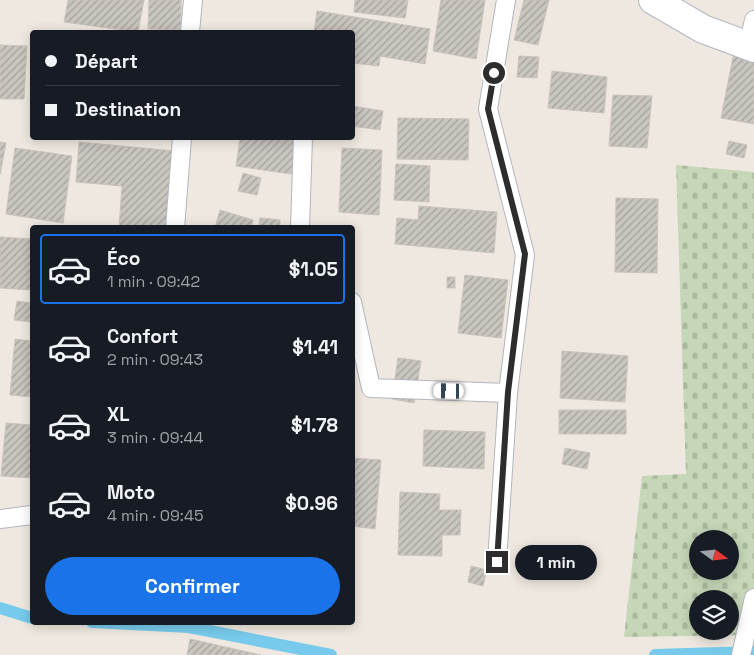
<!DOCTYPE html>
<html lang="fr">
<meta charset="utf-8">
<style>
body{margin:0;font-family:"Space Grotesk",sans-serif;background:#20242c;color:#f1f3f6;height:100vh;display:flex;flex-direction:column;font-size:19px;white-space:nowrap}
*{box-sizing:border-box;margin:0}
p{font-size:16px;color:#9ea1a6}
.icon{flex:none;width:28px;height:28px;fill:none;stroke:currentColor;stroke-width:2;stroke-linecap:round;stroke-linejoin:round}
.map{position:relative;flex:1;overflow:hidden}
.details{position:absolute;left:30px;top:225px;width:325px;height:400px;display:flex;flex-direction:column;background:#171b24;border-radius:5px;box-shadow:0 2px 12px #0003}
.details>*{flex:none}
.hud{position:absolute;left:30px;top:30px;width:325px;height:110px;border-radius:5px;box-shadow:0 2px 12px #0003;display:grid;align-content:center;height:110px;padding:0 15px;background:#171b24}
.needle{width:32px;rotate:105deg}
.tools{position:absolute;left:689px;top:530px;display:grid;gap:10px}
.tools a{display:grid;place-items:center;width:50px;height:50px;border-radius:50%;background:#171b24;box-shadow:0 2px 12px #0003;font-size:25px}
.end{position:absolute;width:22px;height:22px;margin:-11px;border:6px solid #2d2d2d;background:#fff;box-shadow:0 0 0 2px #fff}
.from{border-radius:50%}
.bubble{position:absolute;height:35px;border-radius:18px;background:#171b24;box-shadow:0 2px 12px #0003;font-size:16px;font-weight:800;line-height:35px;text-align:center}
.car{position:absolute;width:15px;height:30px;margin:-15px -8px;border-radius:6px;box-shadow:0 0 4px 1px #0007;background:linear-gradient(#fff 24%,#345 0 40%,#fff 0 76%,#345 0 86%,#fff 0)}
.hud b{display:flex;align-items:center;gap:18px;height:48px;font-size:19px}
.hud b+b{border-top:1px solid #363941}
.hud i{width:12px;height:12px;background:#f1f3f6}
ul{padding:9px 0 0;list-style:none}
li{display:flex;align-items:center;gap:15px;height:70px;margin:0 10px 8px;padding:0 5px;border:2px solid transparent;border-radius:5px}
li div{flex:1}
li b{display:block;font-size:19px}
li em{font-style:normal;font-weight:800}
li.current{border-color:#1a73e8}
li>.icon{width:45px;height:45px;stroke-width:1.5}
.cta{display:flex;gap:10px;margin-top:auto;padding:10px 15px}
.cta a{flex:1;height:58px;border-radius:30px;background:#1a73e8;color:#fff;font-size:20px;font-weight:800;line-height:58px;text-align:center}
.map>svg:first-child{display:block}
</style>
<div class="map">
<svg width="754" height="655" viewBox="0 0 754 655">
<defs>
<pattern id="cemetery-stones" width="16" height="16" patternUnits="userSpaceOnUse" patternTransform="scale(1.25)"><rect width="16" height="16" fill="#c6d7b8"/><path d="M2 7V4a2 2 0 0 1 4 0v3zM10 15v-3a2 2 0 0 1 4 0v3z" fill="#aab99e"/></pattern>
<pattern id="building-hatch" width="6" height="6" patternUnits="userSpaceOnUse" patternTransform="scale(1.25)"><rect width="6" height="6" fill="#c9c5bf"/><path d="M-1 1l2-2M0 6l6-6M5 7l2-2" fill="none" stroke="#a4a09c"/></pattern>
</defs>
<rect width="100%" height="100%" fill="#eee8e0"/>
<path fill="url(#cemetery-stones)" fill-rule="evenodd" d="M676,165l78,7v463l-130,2 18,-161 44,-2zM698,539h32v32h-32zM698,599h32v32h-32z"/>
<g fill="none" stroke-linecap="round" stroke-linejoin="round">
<g stroke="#77caeb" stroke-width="12">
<path d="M0,608l32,10"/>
<path d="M92,622l97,5 142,28"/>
<path d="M655,655l99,-3"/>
</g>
</g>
<g fill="url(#building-hatch)" stroke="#c9c4b9">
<path d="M68,0h76l-6,32 -74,-10z"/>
<path d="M149,0h32v30l-33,-1z"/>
<path d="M355,0h53l-3,18 -51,-6z"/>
<path d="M441,0h44l-9,59 -43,-8z"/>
<path d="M524,0h25l-11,45 -24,-5z"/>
<path d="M317,11l113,18 -5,35 -45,-8 -1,10 -27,-3v-31h-38z"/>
<path d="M0,45l27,1 -3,53h-24z"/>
<path d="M734,52l20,3v69l-33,-6z"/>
<path d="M519,56l20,1 -2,21 -20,-1z"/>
<path d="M552,71l55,6 -3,36 -56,-5z"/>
<path d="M613,95l39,1 -5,52 -38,-2z"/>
<path d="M352,106l31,5 -3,19 -28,-4z"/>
<path d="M398,118l71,1 -1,41 -71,-1z"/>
<path d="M240,138h57l-6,36 -55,-8z"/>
<path d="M729,141l18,4 -3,13 -18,-4z"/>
<path d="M0,142l6,1 -6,32z"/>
<path d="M79,142l96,9 -6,77h-50l3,-42 -46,-4z"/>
<path d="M15,148l57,8 -9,67 -57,-9z"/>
<path d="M342,148l40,2 -3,65 -40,-3z"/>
<path d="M396,164l34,2 -1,36 -35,-2z"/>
<path d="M243,173l18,5 -4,17 -19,-4z"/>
<path d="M616,198l42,1 -1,74 -42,-1z"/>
<path d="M419,206l78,6 -3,41 -99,-9 2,-26 21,2z"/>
<path d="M220,210l33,10 -2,8h-36z"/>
<path d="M260,218l20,2v8h-21z"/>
<path d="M0,237l32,2v51l-32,-2z"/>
<path d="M465,275l43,5 -7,58 -43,-5z"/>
<rect x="447" y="277" width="8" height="11"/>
<path d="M17,301l15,2v19l-18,-2z"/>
<path d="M15,339l17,2v56l-22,-2z"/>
<path d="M562,351l66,5 -3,46 -65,-4z"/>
<path d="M398,358l23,3 -7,42 -22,-4z"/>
<rect x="559" y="410" width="67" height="24"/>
<path d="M6,423l26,2v53l-31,-2z"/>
<path d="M424,430l61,2 -1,37 -61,-3z"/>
<path d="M565,448l25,5 -3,16 -25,-5z"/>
<path d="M352,458l29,2 -6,69 -23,-3z"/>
<path d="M400,492l40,2 -1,16h22l-1,25h-18v21l-44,-1z"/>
<path d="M471,566l16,4 -4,16 -15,-4z"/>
<path d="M190,639l71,16h-74z"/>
</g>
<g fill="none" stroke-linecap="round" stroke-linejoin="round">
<defs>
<g id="lane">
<path d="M190,32l3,-32"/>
<path d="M748,46l6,-26"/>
<path d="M175,228l7,-90"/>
<path d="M300,228l3,-90"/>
<path d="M352,302l19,86 137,5"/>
<path d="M0,519l32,-4"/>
<path d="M497,562l11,-169 17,-138 -37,-146 18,-109"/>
<path d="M741,655l13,-57"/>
</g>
<path id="street" d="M653,0l50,29 51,19"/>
</defs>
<use href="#lane" stroke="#b3b6bf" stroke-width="20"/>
<use href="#street" stroke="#b3b6bf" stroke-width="30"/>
<use href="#lane" stroke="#fff" stroke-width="18"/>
<use href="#street" stroke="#fff" stroke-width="28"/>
</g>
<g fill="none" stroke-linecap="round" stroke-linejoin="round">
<path stroke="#2d2d2d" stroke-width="6" d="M494,73l-6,36 37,145 -17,138 -11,170"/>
</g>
</svg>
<div class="tools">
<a><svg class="needle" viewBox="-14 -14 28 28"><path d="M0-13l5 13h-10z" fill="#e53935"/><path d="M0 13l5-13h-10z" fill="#9ea1a6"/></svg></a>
<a><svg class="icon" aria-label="layers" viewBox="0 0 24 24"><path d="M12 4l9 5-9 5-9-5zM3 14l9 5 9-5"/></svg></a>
</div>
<i class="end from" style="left:494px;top:73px"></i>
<i class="end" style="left:497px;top:562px"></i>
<div class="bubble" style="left:515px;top:545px;width:82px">1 min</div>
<i class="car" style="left:449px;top:391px;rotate:271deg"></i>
<div class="hud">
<b><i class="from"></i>Départ</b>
<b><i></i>Destination</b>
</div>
<section class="details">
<ul>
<li class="current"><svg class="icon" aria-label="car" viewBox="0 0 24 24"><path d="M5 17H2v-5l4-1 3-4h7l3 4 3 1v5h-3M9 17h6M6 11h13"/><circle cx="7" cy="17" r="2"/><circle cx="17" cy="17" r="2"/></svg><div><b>Éco</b><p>1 min · 09:42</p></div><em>$1.05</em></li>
<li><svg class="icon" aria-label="car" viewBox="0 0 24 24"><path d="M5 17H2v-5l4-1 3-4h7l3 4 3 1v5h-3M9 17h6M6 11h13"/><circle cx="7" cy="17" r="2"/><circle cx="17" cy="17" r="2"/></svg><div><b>Confort</b><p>2 min · 09:43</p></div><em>$1.41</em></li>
<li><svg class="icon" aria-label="car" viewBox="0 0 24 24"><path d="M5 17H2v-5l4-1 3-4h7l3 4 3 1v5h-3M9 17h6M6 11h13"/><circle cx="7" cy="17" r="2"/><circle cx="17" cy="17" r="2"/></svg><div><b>XL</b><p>3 min · 09:44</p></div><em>$1.78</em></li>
<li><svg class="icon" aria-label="car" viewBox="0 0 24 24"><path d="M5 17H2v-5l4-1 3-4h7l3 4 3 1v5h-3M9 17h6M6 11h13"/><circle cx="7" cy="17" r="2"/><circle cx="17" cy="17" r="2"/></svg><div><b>Moto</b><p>4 min · 09:45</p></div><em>$0.96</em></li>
</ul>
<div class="cta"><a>Confirmer</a></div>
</section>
</div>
